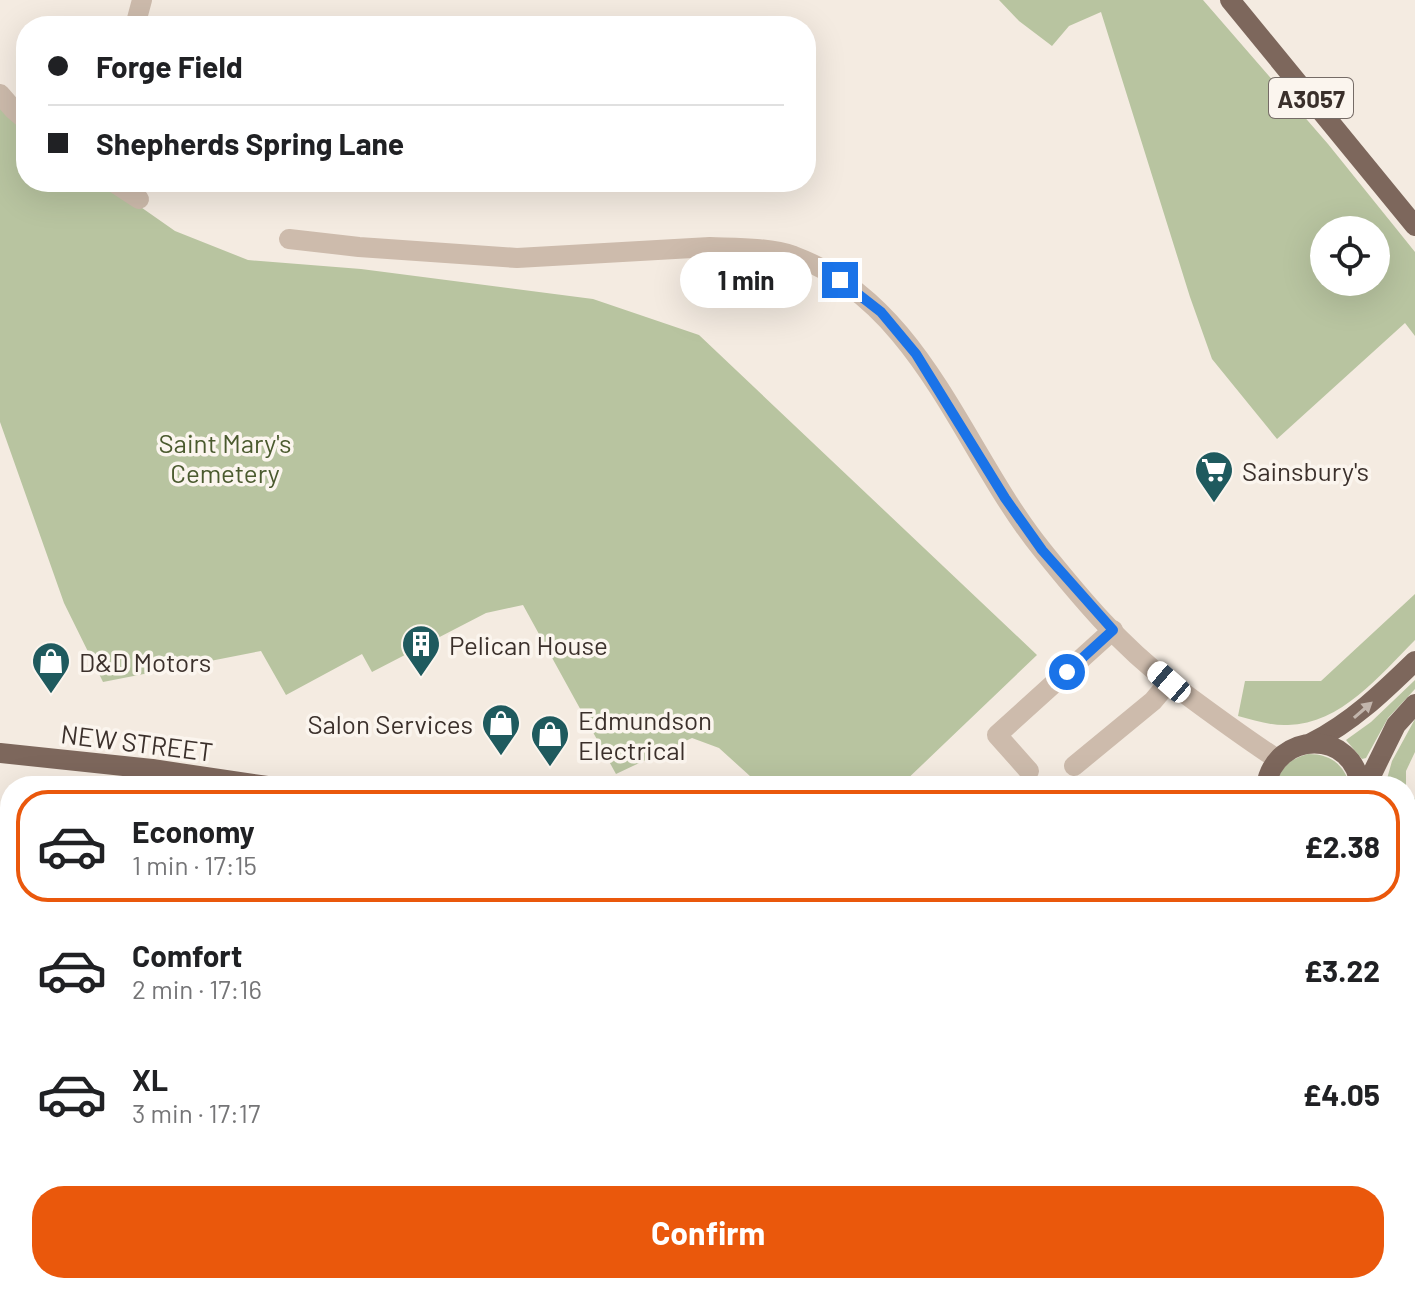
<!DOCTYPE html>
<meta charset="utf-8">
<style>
body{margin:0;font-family:Barlow,sans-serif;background:#f2f2f2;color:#202124;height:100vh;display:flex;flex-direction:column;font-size:30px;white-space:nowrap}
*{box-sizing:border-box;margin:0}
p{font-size:26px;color:#757577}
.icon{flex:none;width:44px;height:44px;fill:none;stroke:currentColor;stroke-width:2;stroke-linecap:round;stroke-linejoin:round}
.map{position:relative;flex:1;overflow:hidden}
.drawer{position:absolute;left:0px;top:776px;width:1416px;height:518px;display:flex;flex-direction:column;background:#fff;border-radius:32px 32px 0 0;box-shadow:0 8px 32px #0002}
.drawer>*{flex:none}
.banner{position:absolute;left:16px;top:16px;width:800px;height:176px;border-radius:32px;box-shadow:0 8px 32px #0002;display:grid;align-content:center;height:176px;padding:0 32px;background:#fff}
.fabs{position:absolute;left:1310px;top:216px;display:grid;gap:16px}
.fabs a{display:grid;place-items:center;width:80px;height:80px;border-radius:50%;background:#fff;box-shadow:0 8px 32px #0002;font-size:40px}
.end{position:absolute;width:36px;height:36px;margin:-18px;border:10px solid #1a73e8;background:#fff;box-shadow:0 0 0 4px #fff}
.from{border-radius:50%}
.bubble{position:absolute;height:56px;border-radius:28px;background:#fff;box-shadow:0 8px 32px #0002;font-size:26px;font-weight:700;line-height:56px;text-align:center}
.car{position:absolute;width:24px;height:48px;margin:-24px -12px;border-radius:10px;box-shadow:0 0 6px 2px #0007;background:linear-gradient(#fff 24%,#345 0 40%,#fff 0 76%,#345 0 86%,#fff 0)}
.banner b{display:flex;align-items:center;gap:28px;height:76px;font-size:30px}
.banner b+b{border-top:2px solid #e0e0e0}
.banner i{width:20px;height:20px;background:#202124}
ul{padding:14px 0 0;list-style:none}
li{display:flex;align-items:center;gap:24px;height:112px;margin:0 16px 12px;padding:0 16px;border:4px solid transparent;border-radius:32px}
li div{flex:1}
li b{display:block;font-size:30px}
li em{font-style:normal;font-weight:700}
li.current{border-color:#ea580c}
li>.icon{width:72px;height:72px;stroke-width:1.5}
.cta{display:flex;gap:16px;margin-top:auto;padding:16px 32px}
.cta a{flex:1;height:92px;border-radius:32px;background:#ea580c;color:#fff;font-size:32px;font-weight:700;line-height:92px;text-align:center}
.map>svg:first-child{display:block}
</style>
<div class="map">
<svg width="1415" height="1293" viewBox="0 0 1415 1293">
<rect width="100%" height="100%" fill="#f4ebe1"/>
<g fill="#b8c4a0" fill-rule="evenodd">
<path d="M999,0h204l125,144 87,108v84l-10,-13 -128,116 -65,-80 -22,-62 -89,-285 -32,14 -17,20 -33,-25zM1324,230h52v52h-52z"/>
<path d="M0,100l26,26v56h79l70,49 73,29 113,9 232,30 106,36 338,320 -137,131h-139l-42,-38 -27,-10 -76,36 -93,-169 -37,8 -114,59 -10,-18 -76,41 -25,-44 -158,31 -39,-79 -64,-181z"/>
<path d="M1415,594v46c-35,35 -74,84 -127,85 -17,1 -34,-5 -50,-9l7,-35h76z"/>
<path d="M1415,680v9l-27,29 -22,40 -4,1 -16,-19 25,-18z"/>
<path d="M1415,719v33l-9,19v15h-21l7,-25z"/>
<path d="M1308,754c22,0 36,10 42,32h-75c6,-18 14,-27 33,-32z"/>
<path d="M1406,786l9,13v54l-9,-6z"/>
<path d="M317,1284h47l15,9h-55z"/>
<path d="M554,1284h28l-11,9h-30l3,-5z"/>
<path d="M589,1284h23l7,9h-41z"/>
</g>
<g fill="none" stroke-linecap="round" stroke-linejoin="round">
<g stroke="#cdbbac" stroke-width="20">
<path d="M135,26l7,-26"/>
<path d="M0,94l13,15 13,11"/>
<path d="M113,182l26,17"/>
<path d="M289,239l70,8 158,11 193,-11c26,1 58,0 84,9 129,48 169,197 249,295 37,46 78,95 126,131 35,26 71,53 108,77"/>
<path d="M1074,766l79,-65 16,-19"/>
<path d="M1029,771l-32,-36 116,-105"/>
<path d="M151,786l1,-17"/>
<path d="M1406,872l9,-2"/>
<path d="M1406,979l9,20"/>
<path d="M0,983h10"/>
<path d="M0,1184l10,-9"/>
<path d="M0,1281l9,12"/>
<path d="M398,1284l38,9"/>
<path d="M1004,1284l8,9"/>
<path d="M1298,1284l9,9"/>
<path d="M477,1293l31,-4 18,-5"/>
</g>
<g stroke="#7d675c" stroke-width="20">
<path d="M1230,0l185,226"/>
<path d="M1311,743c41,-21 71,-50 104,-82"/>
<path d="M0,753l152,16 115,17"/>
<path d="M1266,786c9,-56 88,-57 94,0"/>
<path d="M1366,786l30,-61 19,-21"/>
</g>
</g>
<defs><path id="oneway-solid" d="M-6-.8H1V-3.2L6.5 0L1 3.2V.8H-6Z" transform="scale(2)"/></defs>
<use fill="#c2b5ac" href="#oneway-solid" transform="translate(1363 710) rotate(-41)"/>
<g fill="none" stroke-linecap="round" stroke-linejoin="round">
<path stroke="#1a73e8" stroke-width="10" d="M840,280l41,32 35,42 89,144 37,52 71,80 -46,42"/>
</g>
<defs>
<symbol id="supermarket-pin" viewBox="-11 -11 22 30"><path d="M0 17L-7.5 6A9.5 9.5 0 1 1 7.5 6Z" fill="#1f5a5e" stroke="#fbf5ee"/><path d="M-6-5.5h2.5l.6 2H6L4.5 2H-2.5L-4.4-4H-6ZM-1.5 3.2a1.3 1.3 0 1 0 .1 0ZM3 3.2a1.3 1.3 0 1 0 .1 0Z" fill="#fff"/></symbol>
<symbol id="building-pin" viewBox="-11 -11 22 30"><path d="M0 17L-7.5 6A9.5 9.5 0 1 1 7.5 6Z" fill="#1f5a5e" stroke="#fbf5ee"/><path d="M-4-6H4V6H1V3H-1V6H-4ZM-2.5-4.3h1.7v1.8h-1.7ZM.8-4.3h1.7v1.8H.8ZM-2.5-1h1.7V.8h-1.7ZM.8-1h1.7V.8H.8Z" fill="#fff"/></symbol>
<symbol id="shop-pin" viewBox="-11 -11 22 30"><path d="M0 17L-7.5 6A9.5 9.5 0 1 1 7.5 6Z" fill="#1f5a5e" stroke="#fbf5ee"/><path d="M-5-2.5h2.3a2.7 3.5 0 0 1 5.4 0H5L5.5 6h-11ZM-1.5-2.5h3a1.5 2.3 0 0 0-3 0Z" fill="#fff"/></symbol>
</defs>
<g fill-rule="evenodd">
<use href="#supermarket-pin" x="1192" y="448" width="44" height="60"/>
<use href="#building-pin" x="399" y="622" width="44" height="60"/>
<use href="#shop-pin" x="29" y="639" width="44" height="60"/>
<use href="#shop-pin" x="479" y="701" width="44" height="60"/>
<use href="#shop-pin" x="528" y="712" width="44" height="60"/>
</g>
<g text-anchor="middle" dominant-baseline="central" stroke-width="7" stroke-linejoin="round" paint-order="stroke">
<rect fill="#fbf5ee" stroke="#756b66" stroke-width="2" x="1269" y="78" width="84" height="40" rx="6"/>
<g font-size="24" font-weight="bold" fill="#3b302b">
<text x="1311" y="98">A3057</text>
</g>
<g font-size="26" fill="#4a5a2e" stroke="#fbf5ee">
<text x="225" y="442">Saint Mary's<tspan x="225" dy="30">Cemetery</tspan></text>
</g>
<g font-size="26" fill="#3b302b" stroke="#fbf5ee" text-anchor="start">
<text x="1242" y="470">Sainsbury's</text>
<text x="449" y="644">Pelican House</text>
<text x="79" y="661">D&amp;D Motors</text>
<text x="578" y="719">Edmundson<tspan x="578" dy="30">Electrical</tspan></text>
<text x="473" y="723" text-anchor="end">Salon Services</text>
</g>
<g font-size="26" fill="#3b302b" stroke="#fbf5ee">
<text transform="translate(137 742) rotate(7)">NEW STREET</text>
</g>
</g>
</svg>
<div class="fabs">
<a><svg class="icon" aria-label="locate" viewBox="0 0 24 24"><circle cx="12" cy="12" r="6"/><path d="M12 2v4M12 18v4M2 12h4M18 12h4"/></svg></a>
</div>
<i class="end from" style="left:1067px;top:672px"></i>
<i class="end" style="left:840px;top:280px"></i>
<div class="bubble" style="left:680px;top:252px;width:132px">1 min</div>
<i class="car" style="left:1169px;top:682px;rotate:311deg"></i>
<div class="banner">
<b><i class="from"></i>Forge Field</b>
<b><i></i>Shepherds Spring Lane</b>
</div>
<section class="drawer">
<ul>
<li class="current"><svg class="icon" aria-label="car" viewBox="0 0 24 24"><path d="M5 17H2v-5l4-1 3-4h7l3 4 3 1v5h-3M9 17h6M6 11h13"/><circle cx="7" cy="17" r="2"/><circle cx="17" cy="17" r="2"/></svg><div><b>Economy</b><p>1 min · 17:15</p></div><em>£2.38</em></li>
<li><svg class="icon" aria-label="car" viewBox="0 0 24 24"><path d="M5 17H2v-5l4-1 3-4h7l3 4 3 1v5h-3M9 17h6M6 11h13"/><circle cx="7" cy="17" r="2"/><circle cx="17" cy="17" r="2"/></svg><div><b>Comfort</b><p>2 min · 17:16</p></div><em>£3.22</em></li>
<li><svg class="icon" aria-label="car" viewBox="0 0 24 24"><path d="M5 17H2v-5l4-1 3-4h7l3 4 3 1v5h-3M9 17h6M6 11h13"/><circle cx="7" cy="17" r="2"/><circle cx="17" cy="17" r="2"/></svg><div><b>XL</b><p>3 min · 17:17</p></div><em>£4.05</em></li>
</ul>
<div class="cta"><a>Confirm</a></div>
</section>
</div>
